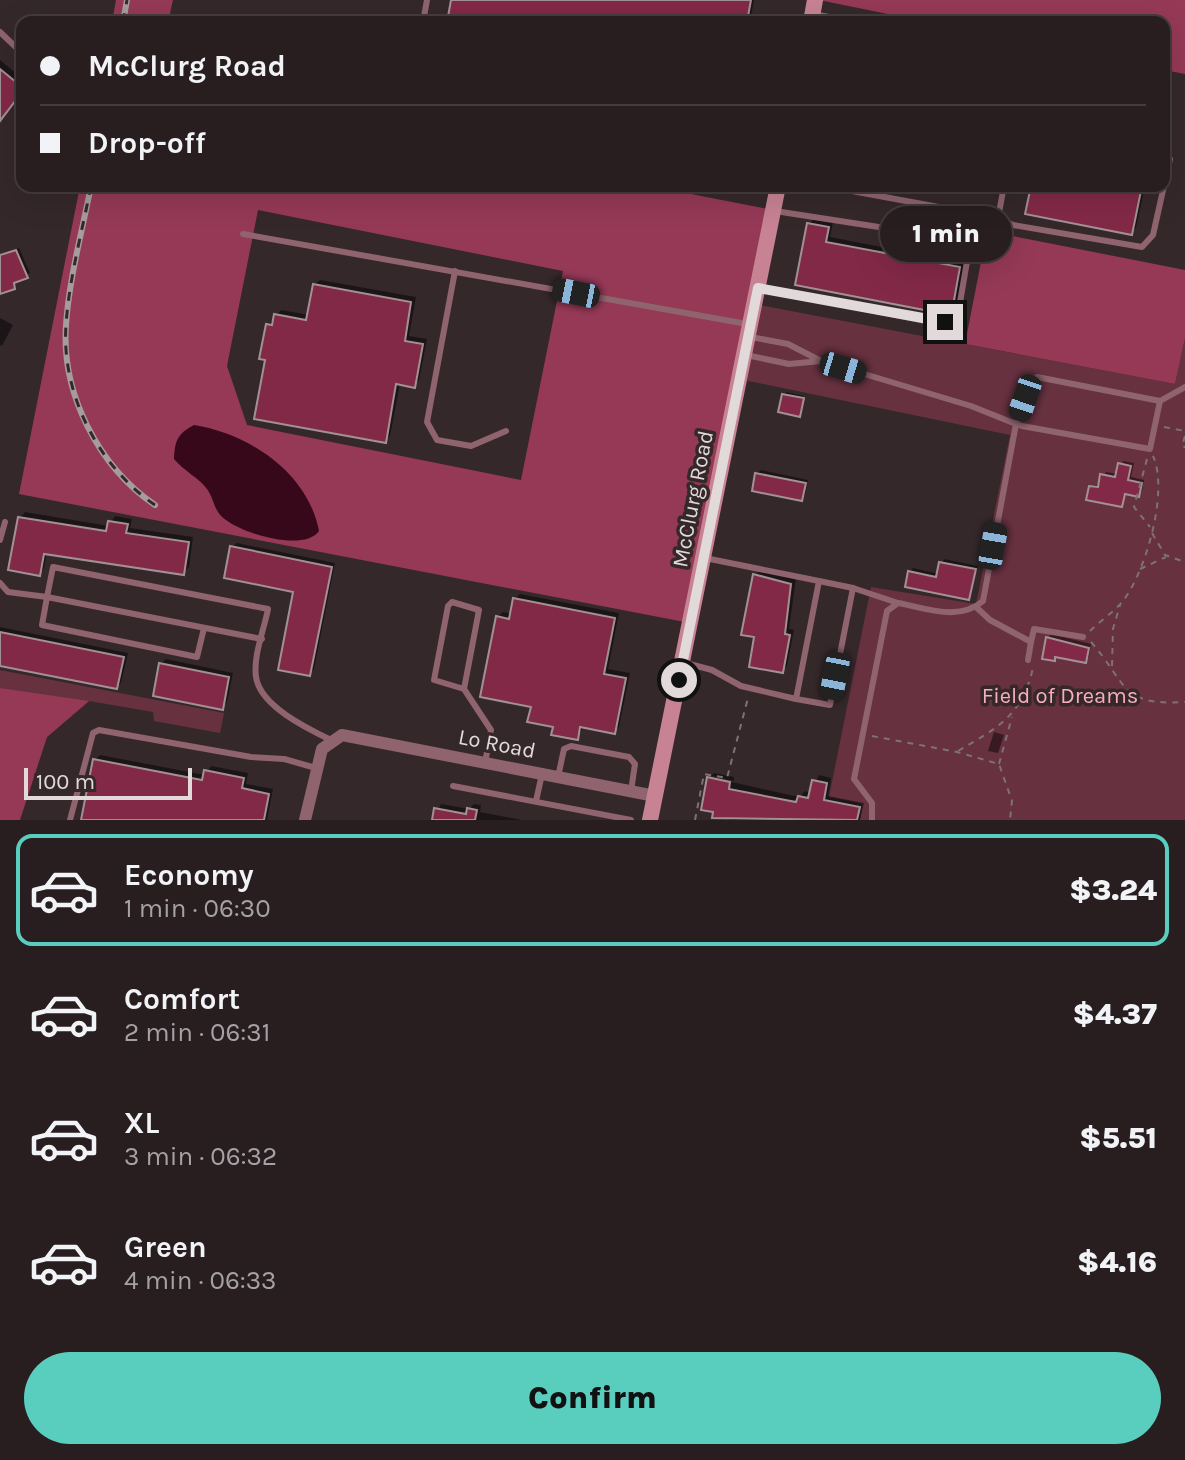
<!DOCTYPE html>
<meta charset="utf-8">
<style>
body{margin:0;font-family:Karla,sans-serif;background:#342b2d;color:#f1f3f6;height:100vh;display:flex;flex-direction:column;font-size:30px;white-space:nowrap}
*{box-sizing:border-box;margin:0}
p{font-size:26px;color:#a5a2a5}
.icon{flex:none;width:44px;height:44px;fill:none;stroke:currentColor;stroke-width:2;stroke-linecap:round;stroke-linejoin:round}
.map{position:relative;height:820px;overflow:hidden}
.details{display:flex;flex-direction:column;background:#281e20;flex:1}
.details>*{flex:none}
.top-card{position:absolute;left:16px;top:16px;width:1154px;height:176px;border-radius:16px;box-shadow:0 8px 32px #0002,0 0 0 2px #443c3e;display:grid;align-content:center;height:176px;padding:0 24px;background:#281e20}
.scale{position:absolute;left:24px;bottom:20px;width:168px;box-sizing:border-box;padding-left:8px;border:4px solid #e1d9da;border-top:0;font-size:22px;line-height:28px;white-space:nowrap;color:#e1d9da;-webkit-text-stroke:6px #35282b;paint-order:stroke}
.end{position:absolute;width:36px;height:36px;margin:-18px;border:10px solid #e1d9da;background:#111;box-shadow:0 0 0 4px #111}
.from{border-radius:50%}
.bubble{position:absolute;height:56px;border-radius:28px;background:#281e20;box-shadow:0 8px 32px #0002,0 0 0 2px #443c3e;font-size:26px;font-weight:800;line-height:56px;text-align:center}
.car{position:absolute;width:24px;height:48px;margin:-24px -12px;border-radius:10px;box-shadow:0 0 6px 2px #0007;background:linear-gradient(#222 24%,#8ab4d8 0 40%,#222 0 76%,#8ab4d8 0 86%,#222 0)}
.top-card b{display:flex;align-items:center;gap:28px;height:76px;font-size:30px}
.top-card b+b{border-top:2px solid #443c3e}
.top-card i{width:20px;height:20px;background:#f1f3f6}
ul{padding:14px 0 0;list-style:none}
li{display:flex;align-items:center;gap:24px;height:112px;margin:0 16px 12px;padding:0 8px;border:4px solid transparent;border-radius:16px}
li div{flex:1}
li b{display:block;font-size:30px}
li em{font-style:normal;font-weight:800}
li.current{border-color:#59cebe}
li>.icon{width:72px;height:72px;stroke-width:1.5}
.primary-button{display:flex;gap:16px;margin-top:auto;padding:16px 24px}
.primary-button a{flex:1;height:92px;border-radius:48px;background:#59cebe;color:#111;font-size:32px;font-weight:800;line-height:92px;text-align:center}
.map>svg:first-child{display:block}
</style>
<div class="map">
<svg width="1185" height="820" viewBox="0 0 1185 820">
<rect width="100%" height="100%" fill="#35282b"/>
<g fill="#673140">
<path d="M754,304l421,80 10,-46v482h-325l2,-16 -33,-7 42,-210 105,17 34,-169 -271,-56z"/>
<path d="M0,670l224,43 -4,20 -66,-12 -1,-9 -64,-11 -42,36 -14,36 -33,-19z"/>
</g>
<g fill="#953957" fill-rule="evenodd">
<path d="M116,0h57l-5,22h-56z"/>
<path d="M819,0h366v74l-21,-4v-48h-237z"/>
<path d="M80,186h570l123,24 -83,413 -671,-129zM258,210l305,61 -42,209 -274,-55 -20,-59z"/>
<path d="M987,231l198,39v68l-10,46 -210,-40z"/>
<path d="M0,688l89,13 -42,36 -27,83h-20z"/>
</g>
<path fill="#370819" d="M194,425c56,9 114,48 125,106 -15,21 -75,3 -93,-11 -13,-9 -11,-20 -19,-31 -8,-11 -23,-18 -33,-30 1,-18 3,-25 20,-34z"/>
<g fill="#0007">
<path d="M453,0h301l-4,22h-301z"/>
<path d="M0,60l22,18v13l-22,28z"/>
<path d="M1033,186h112l-9,42 -5,5z"/>
<path d="M815,218l18,4 -3,15 134,26 -6,36 -14,13 -146,-28 11,-60z"/>
<path d="M19,248l11,25 -13,7 -3,7 -14,1v-34z"/>
<path d="M320,280l96,17 -7,39 18,3 -8,41 -5,5 -14,-2 -10,53 -5,5 -118,-82 1,-34 13,-15 28,5 5,-30z"/>
<path d="M0,318l13,7 -11,21 -2,-1z"/>
<path d="M786,392l18,4 -5,18 -15,-19z"/>
<path d="M1123,461l11,2 -3,14 13,3 -2,11 -4,3 -11,-2 -6,13 -30,-19 9,-2 6,-12 12,2z"/>
<path d="M761,470l47,10 -3,15 -4,4 -44,-25z"/>
<path d="M25,512l84,14 6,-10 17,3 -2,9 63,9 -4,30 -5,5 -137,-20 -3,16 -5,6 -19,-56z"/>
<path d="M237,543l98,20 -21,106 -5,5 -14,-83 -63,-44z"/>
<path d="M944,559l34,7 -9,32 -59,-26 3,-4 26,6z"/>
<path d="M760,570l36,8 -7,51 5,1 -7,36 -5,5 -25,-35 -2,-61z"/>
<path d="M520,594l99,19 -11,56 22,4 -11,54 -5,5 -30,-6 -7,12 -22,-13 -22,-20 -36,-88 6,-5 9,2 3,-15z"/>
<path d="M0,627l128,26 -7,30 -4,4 -117,-23z"/>
<path d="M1051,634l40,10 -2,13 -4,4 -27,-5 -4,3 -6,-21z"/>
<path d="M166,659l67,14 -6,29 -5,6 -61,-44z"/>
<path d="M994,732l10,3 -6,18 -10,-2z"/>
<path d="M100,755l105,20 6,-9 37,7 -2,11 27,5 -6,31h-184l12,-60z"/>
<path d="M714,773l20,4v4l-23,-5z"/>
<path d="M819,775l12,3 -3,18 36,7 -4,17h-128l-17,-3 -6,-39 1,-1 89,20 6,-6 6,2z"/>
<path d="M441,804l28,5 5,-5 7,1 -1,7 42,8h-88z"/>
</g>
<g fill="#832948" stroke="#a19194" stroke-width="2">
<path d="M451,0h300l-4,22h-300z"/>
<path d="M0,69l22,18v5l-22,29z"/>
<path d="M1031,186h111l-10,49 -107,-21z"/>
<path d="M807,223l22,4 -3,15 134,25 -7,39 -6,-1 -2,9 -150,-29z"/>
<path d="M16,250l12,28 -14,5 1,6 -15,5v-39z"/>
<path d="M313,284l98,18 -6,39 18,3 -8,44 -19,-4 -10,59 -132,-24 11,-59 -6,-1 7,-35 6,1 2,-11 32,6z"/>
<path d="M782,394l22,4 -4,19 -22,-5z"/>
<path d="M1118,463l13,3 -3,14 14,3 -3,14 -14,-3 -3,13 -36,-7 3,-14 9,1 2,-13 15,3z"/>
<path d="M755,473l51,10 -4,18 -50,-10z"/>
<path d="M18,517l88,14 2,-10 20,3 -2,9 63,9 -5,33 -140,-21 -4,22 -32,-6z"/>
<path d="M230,546l102,21 -22,109 -32,-6 15,-78 -69,-14z"/>
<path d="M939,562l37,7 -7,31 -64,-13 3,-16 28,6z"/>
<path d="M753,574l38,10 -6,50 5,1 -7,38 -34,-6 5,-30 -13,-2z"/>
<path d="M513,598l102,20 -11,56 22,4 -11,56 -35,-7 -2,13 -27,-5 2,-8 -26,-5 4,-15 -51,-10 16,-81 13,3z"/>
<path d="M0,632l124,25 -7,32 -117,-23z"/>
<path d="M1046,637l43,11 -3,15 -31,-6v4l-13,-2z"/>
<path d="M159,663l70,14 -6,33 -70,-14z"/>
<path d="M93,759l109,21 2,-10 40,8 -2,10 27,6 -5,26h-183z"/>
<path d="M707,777l23,5 -1,7 67,13 2,-6 10,2 4,-18 15,3 -3,17 36,7 -3,13 -145,-2 1,-6 -12,-2z"/>
<path d="M434,808l32,6 1,-6 10,2 -2,10h-43z"/>
</g>
<g fill="none" stroke-linecap="round" stroke-linejoin="round">
<g stroke="#7d7274" stroke-width="2" stroke-dasharray="6 6" stroke-linecap="butt">
<path d="M1164,427l21,4"/>
<path d="M1185,436l-3,10 3,1"/>
<path d="M1147,459l-13,48 16,20"/>
<path d="M1152,533l13,22 20,7"/>
<path d="M1140,569l26,-12"/>
<path d="M1090,631c10,-10 24,-19 33,-30 23,-30 46,-110 30,-145"/>
<path d="M1091,642c37,42 28,64 94,60"/>
<path d="M1112,666l1,-37 7,-24"/>
<path d="M872,736l85,16 42,12 13,37 -2,19"/>
<path d="M958,751c39,-23 64,-35 75,-83"/>
<path d="M999,764l13,-47"/>
<path d="M695,820l9,-46 23,4 21,-80"/>
</g>
<g stroke="#8f646f" stroke-width="6">
<path d="M814,14l39,8"/>
<path d="M423,22l4,-22"/>
<path d="M0,32l22,21"/>
<path d="M825,186l173,32 6,-32"/>
<path d="M998,218l15,7 129,22 11,-12 17,-76"/>
<path d="M243,234l504,90"/>
<path d="M455,271l-28,151 10,18 34,6 35,-15"/>
<path d="M758,288l173,34h14l13,-8 11,-64 -6,-10 -188,-29"/>
<path d="M751,337l37,7 33,17 150,45 45,18 6,2 128,23 10,-48 -123,-24 -21,47 -33,177c-24,21 -57,7 -85,2l-11,8 -33,168 18,24v17"/>
<path d="M746,355l43,9 32,-3"/>
<path d="M1160,401l25,-14"/>
<path d="M0,540l5,-18"/>
<path d="M0,583l8,9 39,5 6,-30 215,42c-4,21 -15,47 -12,68 4,29 52,52 75,63"/>
<path d="M853,588l45,15"/>
<path d="M976,607l14,13 41,22 -3,18"/>
<path d="M204,628l-7,29 -155,-32 5,-28 215,42"/>
<path d="M1031,642l3,-13 49,8"/>
<path d="M682,662l30,8 29,16 55,13 23,-118 -114,-23"/>
<path d="M464,689l-30,-9 14,-74 4,-4 27,8 -15,79 27,41 -6,33"/>
<path d="M796,699l34,6 23,-117 -34,-7"/>
<path d="M558,777l6,-28 7,-3 58,11 6,7 -4,27"/>
<path d="M453,786l178,34"/>
<path d="M536,801l6,-27"/>
<path d="M70,820l23,-87 6,-3 152,27 33,2 32,9"/>
</g>
<path stroke="#8f646f" stroke-width="12" d="M305,820l17,-71 20,-14 313,61"/>
<g stroke="#c78394" stroke-width="16">
<path d="M811,22l4,-22"/>
<path d="M650,820l128,-634"/>
</g>
<defs>
<g id="rail">
<path d="M123,22l4,-22"/>
<path d="M91,186c-9,46 -22,93 -25,139 -5,69 33,142 89,180"/>
</g>
</defs>
<use href="#rail" stroke="#a69c9e" stroke-width="6"/>
<use href="#rail" stroke="#35282b" stroke-width="3" stroke-dasharray="9" stroke-linecap="butt"/>
</g>
<g fill="none" stroke-linecap="round" stroke-linejoin="round">
<path stroke="#e1d9da" stroke-width="10" d="M679,680l79,-392 187,34"/>
</g>
<g text-anchor="middle" dominant-baseline="central" stroke-width="7" stroke-linejoin="round" paint-order="stroke">
<g font-size="22" fill="#e1d9da" stroke="#35282b">
<text transform="translate(693 499) rotate(-79)">McClurg Road</text>
<text transform="translate(497 744) rotate(11)">Lo Road</text>
</g>
<g font-size="22" fill="#faacc0" stroke="#35282b">
<text x="1060" y="696">Field of Dreams</text>
</g>
</g>
</svg>
<div class="scale">100 m</div>
<i class="end from" style="left:679px;top:680px"></i>
<i class="end" style="left:945px;top:322px"></i>
<div class="bubble" style="left:880px;top:206px;width:132px">1 min</div>
<i class="car" style="left:576px;top:293px;rotate:281deg"></i>
<i class="car" style="left:843px;top:368px;rotate:107deg"></i>
<i class="car" style="left:1025px;top:398px;rotate:199deg"></i>
<i class="car" style="left:993px;top:546px;rotate:10deg"></i>
<i class="car" style="left:835px;top:676px;rotate:191deg"></i>
<div class="top-card">
<b><i class="from"></i>McClurg Road</b>
<b><i></i>Drop-off</b>
</div>
</div>
<section class="details">
<ul>
<li class="current"><svg class="icon" aria-label="car" viewBox="0 0 24 24"><path d="M5 17H2v-5l4-1 3-4h7l3 4 3 1v5h-3M9 17h6M6 11h13"/><circle cx="7" cy="17" r="2"/><circle cx="17" cy="17" r="2"/></svg><div><b>Economy</b><p>1 min · 06:30</p></div><em>$3.24</em></li>
<li><svg class="icon" aria-label="car" viewBox="0 0 24 24"><path d="M5 17H2v-5l4-1 3-4h7l3 4 3 1v5h-3M9 17h6M6 11h13"/><circle cx="7" cy="17" r="2"/><circle cx="17" cy="17" r="2"/></svg><div><b>Comfort</b><p>2 min · 06:31</p></div><em>$4.37</em></li>
<li><svg class="icon" aria-label="car" viewBox="0 0 24 24"><path d="M5 17H2v-5l4-1 3-4h7l3 4 3 1v5h-3M9 17h6M6 11h13"/><circle cx="7" cy="17" r="2"/><circle cx="17" cy="17" r="2"/></svg><div><b>XL</b><p>3 min · 06:32</p></div><em>$5.51</em></li>
<li><svg class="icon" aria-label="car" viewBox="0 0 24 24"><path d="M5 17H2v-5l4-1 3-4h7l3 4 3 1v5h-3M9 17h6M6 11h13"/><circle cx="7" cy="17" r="2"/><circle cx="17" cy="17" r="2"/></svg><div><b>Green</b><p>4 min · 06:33</p></div><em>$4.16</em></li>
</ul>
<div class="primary-button"><a>Confirm</a></div>
</section>
